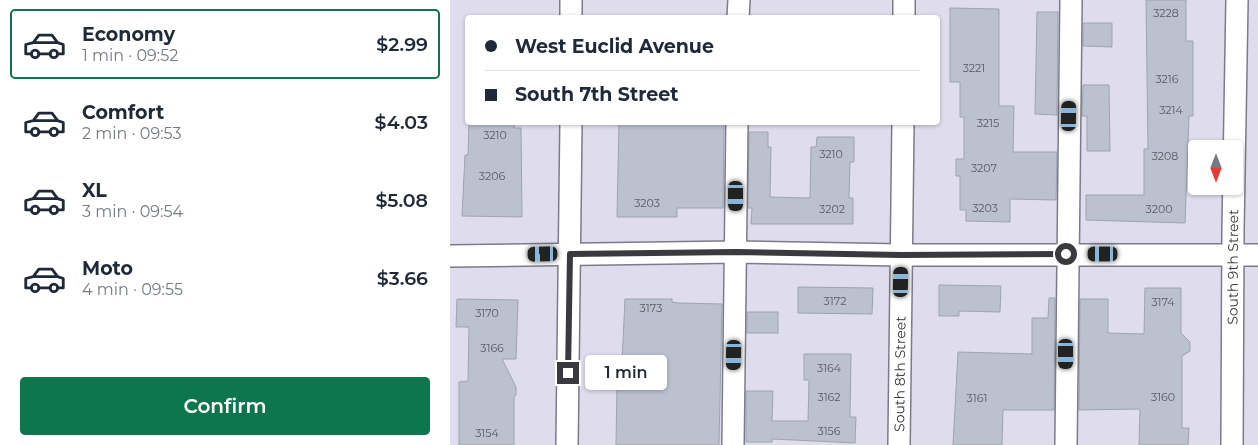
<!DOCTYPE html>
<meta charset="utf-8">
<style>
body{margin:0;font-family:Montserrat,sans-serif;background:#f6f6f7;color:#1f2937;height:100vh;display:flex;flex-direction:column;font-size:19px;white-space:nowrap}
*{box-sizing:border-box;margin:0}
p{font-size:16px;color:#747a83}
.icon{flex:none;width:28px;height:28px;fill:none;stroke:currentColor;stroke-width:2;stroke-linecap:round;stroke-linejoin:round}
.map{position:relative;flex:1;overflow:hidden}
.details{display:flex;flex-direction:column;background:#fff;width:450px}
.details>*{flex:none}
.guide{position:absolute;left:15px;top:15px;width:475px;height:110px;border-radius:5px;box-shadow:0 1px 4px #0004;display:grid;align-content:center;height:110px;padding:0 20px;background:#fff}
.needle{width:32px;rotate:180deg}
.fabs{position:absolute;left:738px;top:140px;display:grid;gap:10px}
.fabs a{display:grid;place-items:center;width:55px;height:55px;border-radius:5px;background:#fff;box-shadow:0 1px 4px #0004;font-size:25px}
.end{position:absolute;width:22px;height:22px;margin:-11px;border:6px solid #39393f;background:#fff;box-shadow:0 0 0 2px #fff}
.from{border-radius:50%}
.bubble{position:absolute;height:35px;border-radius:5px;background:#fff;box-shadow:0 1px 4px #0004;font-size:16px;font-weight:600;line-height:35px;text-align:center}
.car{position:absolute;width:15px;height:30px;margin:-15px -8px;border-radius:6px;box-shadow:0 0 4px 1px #0007;background:linear-gradient(#222 24%,#8ab4d8 0 40%,#222 0 76%,#8ab4d8 0 86%,#222 0)}
.guide b{display:flex;align-items:center;gap:18px;height:48px;font-size:19px}
.guide b+b{border-top:1px solid #e0e1e3}
.guide i{width:12px;height:12px;background:#1f2937}
ul{padding:9px 0 0;list-style:none}
li{display:flex;align-items:center;gap:15px;height:70px;margin:0 10px 8px;padding:0 10px;border:2px solid transparent;border-radius:5px}
li div{flex:1}
li b{display:block;font-size:19px}
li em{font-style:normal;font-weight:600}
li.on{border-color:#0d764f}
li>.icon{width:45px;height:45px;stroke-width:1.5}
.button{display:flex;gap:10px;margin-top:auto;padding:10px 20px}
.button a{flex:1;height:58px;border-radius:5px;background:#0d764f;color:#fff;font-size:20px;font-weight:600;line-height:58px;text-align:center}
main{display:flex;flex:1;min-height:0}
.map>svg:first-child{display:block}
</style>
<main>
<section class="details">
<ul>
<li class="on"><svg class="icon" aria-label="car" viewBox="0 0 24 24"><path d="M5 17H2v-5l4-1 3-4h7l3 4 3 1v5h-3M9 17h6M6 11h13"/><circle cx="7" cy="17" r="2"/><circle cx="17" cy="17" r="2"/></svg><div><b>Economy</b><p>1 min · 09:52</p></div><em>$2.99</em></li>
<li><svg class="icon" aria-label="car" viewBox="0 0 24 24"><path d="M5 17H2v-5l4-1 3-4h7l3 4 3 1v5h-3M9 17h6M6 11h13"/><circle cx="7" cy="17" r="2"/><circle cx="17" cy="17" r="2"/></svg><div><b>Comfort</b><p>2 min · 09:53</p></div><em>$4.03</em></li>
<li><svg class="icon" aria-label="car" viewBox="0 0 24 24"><path d="M5 17H2v-5l4-1 3-4h7l3 4 3 1v5h-3M9 17h6M6 11h13"/><circle cx="7" cy="17" r="2"/><circle cx="17" cy="17" r="2"/></svg><div><b>XL</b><p>3 min · 09:54</p></div><em>$5.08</em></li>
<li><svg class="icon" aria-label="car" viewBox="0 0 24 24"><path d="M5 17H2v-5l4-1 3-4h7l3 4 3 1v5h-3M9 17h6M6 11h13"/><circle cx="7" cy="17" r="2"/><circle cx="17" cy="17" r="2"/></svg><div><b>Moto</b><p>4 min · 09:55</p></div><em>$3.66</em></li>
</ul>
<div class="button"><a>Confirm</a></div>
</section>
<div class="map">
<svg width="808" height="445" viewBox="0 0 808 445">
<rect width="100%" height="100%" fill="#dfdded"/>
<g fill="#bbc1cf" stroke="#9da3b1">
<path d="M696,0h40v41h7v75h-4l-4,107 -99,-3v-25h58v-46h4z"/>
<path d="M500,8l49,1v97h15l-1,46h44l-1,48 -46,-1v23l-44,-1v-11h-6v-34h-4v-17h8v-42h-4v-35h-10z"/>
<path d="M587,12h21l-1,103 -22,-1z"/>
<path d="M633,23h29v24l-29,-1z"/>
<path d="M633,85h26l1,66h-23v-35h-5z"/>
<path d="M19,122h46l-1,6h7l1,89 -60,-1 3,-61h3z"/>
<path d="M169,122h105l-1,86h-46v9h-60z"/>
<path d="M299,132h19v15h3l-1,50 40,1 1,-51h5l1,-10h37v25h-4l-1,36h4v26h-102l1,-16h-4z"/>
<path d="M489,285l62,1 -1,26 -41,-1v5h-20z"/>
<path d="M348,287l75,1 -1,26 -74,-1z"/>
<path d="M695,288h36v45l9,9v9l-8,5v72h7l-1,17h-49l1,-36 -61,1 1,-111h28v34l36,1z"/>
<path d="M599,298h6l-1,112h-51l-1,35h-49l5,-93 74,2v-36h16z"/>
<path d="M7,299l61,1 -2,59h-14l14,28v8l-2,2v48h-55v-63l9,-1 1,-54h-13z"/>
<path d="M175,299h47v3l6,1 44,1 -3,141h-103l1,-62h4z"/>
<rect x="297" y="312" width="31" height="21"/>
<path d="M354,354h47l-1,63h6l-1,26 -83,-4v3h-26v-51h27l-1,30h36l1,-41h-5z"/>
</g>
<g fill="none" stroke-linecap="round" stroke-linejoin="round">
<defs>
<g id="minor">
<path d="M121,18v-18"/>
<path d="M288,18l1,-18"/>
<path d="M454,18v-18"/>
<path d="M0,256l286,-4 165,3h357"/>
<path d="M117,445l4,-323"/>
<path d="M283,445l4,-323"/>
<path id="s1" d="M449,445l4,-323"/>
<path d="M616,445l5,-445"/>
<path id="s2" d="M782,445l1,-215 4,-230"/>
</g>
</defs>
<use href="#minor" stroke="#7c7b88" stroke-width="24"/>
<use href="#minor" stroke="#fff" stroke-width="21"/>
</g>
<g fill="none" stroke-linecap="round" stroke-linejoin="round">
<path stroke="#39393f" stroke-width="6" d="M118,373l2,-119 166,-2 165,3 165,-1"/>
</g>
<g text-anchor="middle" dominant-baseline="central" stroke-width="4.5" stroke-linejoin="round" paint-order="stroke">
<g font-size="11" fill="#5a5b63">
<text x="716" y="13">3228</text>
<text x="524" y="68">3221</text>
<text x="717" y="79">3216</text>
<text x="721" y="110">3214</text>
<text x="538" y="123">3215</text>
<text x="45" y="135">3210</text>
<text x="381" y="154">3210</text>
<text x="715" y="156">3208</text>
<text x="534" y="168">3207</text>
<text x="42" y="176">3206</text>
<text x="197" y="203">3203</text>
<text x="535" y="208">3203</text>
<text x="382" y="209">3202</text>
<text x="709" y="209">3200</text>
<text x="385" y="301">3172</text>
<text x="713" y="302">3174</text>
<text x="201" y="308">3173</text>
<text x="37" y="313">3170</text>
<text x="42" y="348">3166</text>
<text x="379" y="368">3164</text>
<text x="379" y="397">3162</text>
<text x="713" y="397">3160</text>
<text x="527" y="398">3161</text>
<text x="379" y="431">3156</text>
<text x="37" y="433">3154</text>
</g>
<g font-size="14" fill="#39393f" stroke="#dfdded">
<text stroke="none"><textPath href="#s2" startOffset="178">South 9th Street</textPath></text>
<text stroke="none"><textPath href="#s1" startOffset="71">South 8th Street</textPath></text>
</g>
</g>
</svg>
<div class="fabs">
<a><svg class="needle" viewBox="-14 -14 28 28"><path d="M0-13l5 13h-10z" fill="#e53935"/><path d="M0 13l5-13h-10z" fill="#747a83"/></svg></a>
</div>
<i class="end from" style="left:616px;top:254px"></i>
<i class="end" style="left:118px;top:373px"></i>
<div class="bubble" style="left:135px;top:355px;width:82px">1 min</div>
<i class="car" style="left:619px;top:116px;rotate:1deg"></i>
<i class="car" style="left:286px;top:196px;rotate:180deg"></i>
<i class="car" style="left:93px;top:254px;rotate:269deg"></i>
<i class="car" style="left:653px;top:254px;rotate:270deg"></i>
<i class="car" style="left:451px;top:282px;rotate:1deg"></i>
<i class="car" style="left:616px;top:354px;rotate:180deg"></i>
<i class="car" style="left:284px;top:355px;rotate:181deg"></i>
<div class="guide">
<b><i class="from"></i>West Euclid Avenue</b>
<b><i></i>South 7th Street</b>
</div>
</div>
</main>
